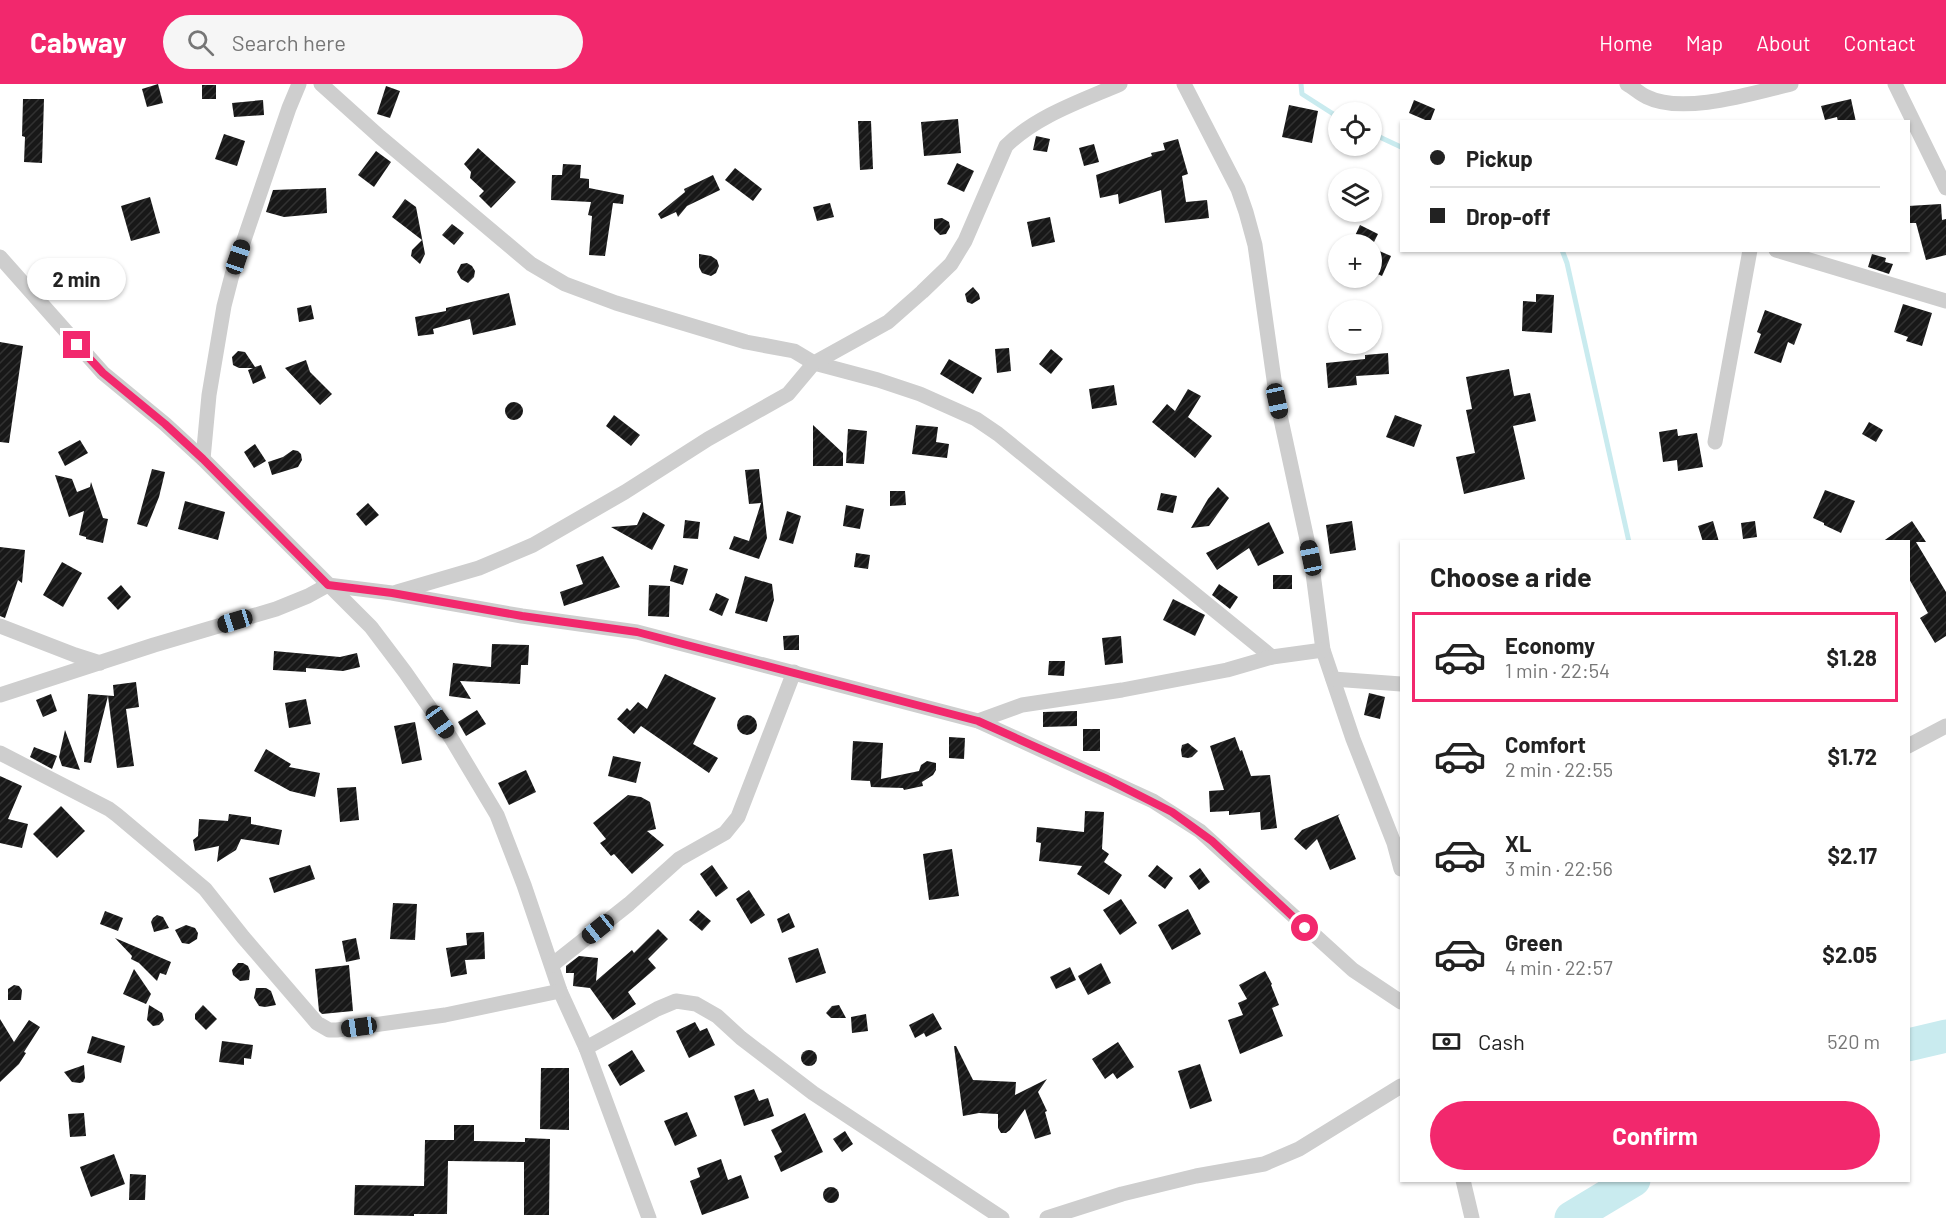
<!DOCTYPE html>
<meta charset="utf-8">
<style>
body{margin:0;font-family:Barlow,sans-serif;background:#f6f6f6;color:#222;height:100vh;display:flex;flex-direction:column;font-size:22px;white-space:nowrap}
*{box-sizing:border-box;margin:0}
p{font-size:20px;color:#767676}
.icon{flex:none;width:33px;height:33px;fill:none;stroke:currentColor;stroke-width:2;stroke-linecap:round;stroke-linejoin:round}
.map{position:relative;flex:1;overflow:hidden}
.panel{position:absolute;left:1400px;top:456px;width:510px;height:642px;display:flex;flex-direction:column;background:#fff;border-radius:0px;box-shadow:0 2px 4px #0004}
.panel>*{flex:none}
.hud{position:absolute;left:1400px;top:36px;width:510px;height:132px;border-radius:0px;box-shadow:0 2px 4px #0004;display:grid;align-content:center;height:132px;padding:0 30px;background:#fff}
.fabs{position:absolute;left:1328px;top:18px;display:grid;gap:12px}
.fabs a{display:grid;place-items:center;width:54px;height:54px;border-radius:50%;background:#fff;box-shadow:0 2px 4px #0004;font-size:30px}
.end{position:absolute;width:27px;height:27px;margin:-14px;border:8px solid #f2286d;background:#fff;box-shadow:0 0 0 3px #fff}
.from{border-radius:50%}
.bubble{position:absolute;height:42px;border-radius:21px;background:#fff;box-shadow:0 2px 4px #0004;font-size:20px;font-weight:700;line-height:42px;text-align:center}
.car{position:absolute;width:18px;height:36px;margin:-18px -9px;border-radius:8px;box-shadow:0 0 4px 2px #0007;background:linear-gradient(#222 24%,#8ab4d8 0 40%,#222 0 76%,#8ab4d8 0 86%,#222 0)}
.hud b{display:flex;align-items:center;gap:21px;height:57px;font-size:22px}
.hud b+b{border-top:2px solid #e0e0e0}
.hud i{width:15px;height:15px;background:#222}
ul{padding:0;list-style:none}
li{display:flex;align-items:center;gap:18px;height:90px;margin:0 12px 9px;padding:0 18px;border:3px solid transparent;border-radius:0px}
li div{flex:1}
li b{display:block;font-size:22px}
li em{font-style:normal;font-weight:700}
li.on{border-color:#f2286d}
li>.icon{width:54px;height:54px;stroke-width:1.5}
h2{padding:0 30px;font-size:27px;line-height:72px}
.pay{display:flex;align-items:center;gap:15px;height:66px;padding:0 30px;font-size:22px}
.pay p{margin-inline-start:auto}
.action{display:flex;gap:12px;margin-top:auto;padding:12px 30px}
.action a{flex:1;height:69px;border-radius:36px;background:#f2286d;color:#fff;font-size:24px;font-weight:700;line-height:69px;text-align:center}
header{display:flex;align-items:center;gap:36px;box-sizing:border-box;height:84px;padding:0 30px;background:#f2286d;color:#fff}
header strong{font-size:28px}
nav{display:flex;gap:33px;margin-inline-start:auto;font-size:21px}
.search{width:420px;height:54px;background:#f6f6f6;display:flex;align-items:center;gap:15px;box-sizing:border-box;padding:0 21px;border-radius:33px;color:#767676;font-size:22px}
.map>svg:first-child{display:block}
</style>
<header>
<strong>Cabway</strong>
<div class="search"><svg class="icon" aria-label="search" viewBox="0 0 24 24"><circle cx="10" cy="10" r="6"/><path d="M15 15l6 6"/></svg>Search here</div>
<nav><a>Home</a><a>Map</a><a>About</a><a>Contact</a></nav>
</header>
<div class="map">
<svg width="1946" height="1134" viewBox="0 0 1946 1134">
<defs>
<pattern id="building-hatch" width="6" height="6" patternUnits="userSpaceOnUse" patternTransform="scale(1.5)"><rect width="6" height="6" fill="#181818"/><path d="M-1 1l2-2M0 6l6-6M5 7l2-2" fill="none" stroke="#313131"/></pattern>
</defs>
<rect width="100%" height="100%" fill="#fff"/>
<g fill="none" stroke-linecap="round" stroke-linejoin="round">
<g stroke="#c9ebef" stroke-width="5">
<path d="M1301,0l1,10 36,23"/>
<path d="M1371,49l30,14"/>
<path d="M1562,166l5,13 62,279"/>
<path d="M1607,1096l6,13"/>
</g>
<g stroke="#c9ebef" stroke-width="33">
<path d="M1908,961l38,-9"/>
<path d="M1571,1134l63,-38"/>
</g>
</g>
<g fill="url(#building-hatch)">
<path d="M158,0l5,19 -16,4 -5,-18z"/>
<rect x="202" y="1" width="14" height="14"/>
<path d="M386,2l14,5 -10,27 -13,-4z"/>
<path d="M23,15h21l-2,64 -18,-1 1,-25 -3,-1z"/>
<path d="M1851,15l5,23h-18l-1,-5 -12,3 -4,-14z"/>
<path d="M263,16l1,15 -30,2 -2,-14z"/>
<path d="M1414,16l21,9 -5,13 -21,-9z"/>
<path d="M1289,21l29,6 -6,32 -30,-6z"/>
<path d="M958,35l3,34 -37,3 -3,-34z"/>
<path d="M858,37h13l2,48 -13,1z"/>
<path d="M224,50l21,7 -8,25 -22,-7z"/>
<path d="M1036,52l14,3 -3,13 -14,-2z"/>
<path d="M1178,55l10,35 -6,2 4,26 21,-2 2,18 -44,5 -4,-33 -42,14 -1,-10 -18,4 -4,-23 56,-19 -1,-3 14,-3 -2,-7z"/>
<path d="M1094,60l5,18 -15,4 -5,-18z"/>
<path d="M478,64l38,34 -25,26 -12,-12 5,-5 -14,-13 1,-6 -7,-8z"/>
<path d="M376,67l15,11 -17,25 -16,-12z"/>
<path d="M957,79l17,8 -10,21 -17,-8z"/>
<path d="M563,80l18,1 -1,13 9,1v9l35,7 -1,9 -10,-1 -8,53 -16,-1 3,-39 -4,-1 3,-13 -40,-2 1,-25h10z"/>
<path d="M735,84l27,21 -9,12 -28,-21z"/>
<path d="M713,91l7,15 -33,16 -9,11 -2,-5 -15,7 -3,-5 27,-22 -1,-3z"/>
<path d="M326,104l1,25 -43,4 -18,-5 7,-22z"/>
<path d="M150,113l10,36 -29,8 -10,-35z"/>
<path d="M405,115l11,8 9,47 -5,10 -9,-8 1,-6 10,-10 -30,-23z"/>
<path d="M830,119l4,14 -17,4 -4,-14z"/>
<path d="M1941,120l1,16 4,-1v36l-20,5 -10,-37h-8v-17z"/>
<path d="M1050,133l5,25 -23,5 -5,-25z"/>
<path d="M942,134l7,4 1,5 -4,7 -6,1 -6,-6v-10z"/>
<path d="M452,140l12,9 -10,12 -12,-10z"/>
<path d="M1360,141l18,9 -7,14v-4h-8l-10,-4z"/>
<path d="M1377,166l14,6 -9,20 -11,-5v-9z"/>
<path d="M699,170l12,2 6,4 2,6 -3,7 -5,3 -9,-3 -3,-6z"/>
<path d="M1872,170l14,4 -1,4 8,2 -4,10 -21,-7z"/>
<path d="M467,179l5,3 3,5 -1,6 -6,6 -7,-4 -4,-7 4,-8z"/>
<path d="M973,203l6,7 1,5 -8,5 -5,-2 -2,-8z"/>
<path d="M509,209l7,32 -43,10 -3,-16 -37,10 1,5 -16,2 -3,-19 31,-6v-3z"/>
<path d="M1536,210l18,1 -2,38 -30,-2 1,-30 13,1z"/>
<path d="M1903,220l29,9 -10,33 -16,-5 2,-4 -14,-5z"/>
<path d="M311,221l3,14 -15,3 -2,-14z"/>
<path d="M1765,226l37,14 -8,21 -6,-3 -7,21 -27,-10 7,-19 -4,-2z"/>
<path d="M0,258l23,4 -14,97 -9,-1z"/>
<path d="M1009,264l2,23 -14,2 -2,-24z"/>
<path d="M1051,265l12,10 -12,15 -12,-10z"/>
<path d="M238,267l7,1 10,15 6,-2 5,13 -13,6 -5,-14 5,-2h-14l-6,-3 -1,-8z"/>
<path d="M1388,269l1,21 -33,2 1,9 -29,3 -2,-25 39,-4v-4z"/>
<path d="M949,275l33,19 -9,16 -33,-20z"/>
<path d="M306,276l4,12 22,22 -12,11 -35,-37z"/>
<path d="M1509,285l5,27 16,-3 6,28 -23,5 12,53 -61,15 -8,-37 19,-4 -9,-43 6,-1 -6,-32z"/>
<path d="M1114,301l3,20 -25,4 -3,-20z"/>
<path d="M1188,305l13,7 -13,21 24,19 -17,22 -43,-36 15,-18 8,7z"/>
<circle cx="514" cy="327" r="9"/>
<path d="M614,331l26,20 -9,11 -25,-20z"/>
<path d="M1395,331l27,10 -8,22 -28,-10z"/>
<path d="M1869,338l14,8 -7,12 -14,-8z"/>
<path d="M813,341l30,28v13h-30z"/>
<path d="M916,341l22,2 -2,15 13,2 -2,14 -35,-4z"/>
<path d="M848,345l19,2 -3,33 -18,-1z"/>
<path d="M1677,345l1,7 19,-3 6,34 -25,4 -1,-11 -14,2 -4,-30z"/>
<path d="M80,356l8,13 -23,13 -7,-14z"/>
<path d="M255,360l11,17 -12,7 -10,-16z"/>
<path d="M293,366l5,1 3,3 1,6 -4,7 -26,8 -4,-13 15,-5z"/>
<path d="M152,385l13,3 -6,25 -12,30 -10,-3z"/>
<path d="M759,385l8,69 -8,21 -30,-10 5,-13 15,5 12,-38 -12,1 -4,-34z"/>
<path d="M55,391l17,4 5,13 13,-5 1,-5 12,36 5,1 -5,24 -17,-4v-2l-7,-2 5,-24 -15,6z"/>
<path d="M1218,403l11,11 -20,28 -18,2 17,-29z"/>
<path d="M1825,406l30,11 -14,32 -17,-8v-2l-11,-5z"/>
<path d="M890,407h15l1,14 -16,1z"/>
<path d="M1161,409l16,3 -4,17 -16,-3z"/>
<path d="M185,417l40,11 -7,28 -40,-11z"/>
<path d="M368,419l11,12 -13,11 -10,-12z"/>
<path d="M846,421l18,4 -4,20 -17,-3z"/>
<path d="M787,427l14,5 -8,28 -14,-4z"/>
<path d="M643,428l22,13 -13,25 -41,-23 26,-2z"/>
<path d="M685,436l15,2 -2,17 -15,-1z"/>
<path d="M1352,437l4,29 -26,4 -4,-29z"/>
<path d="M1713,437l6,21h-16l-5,-16z"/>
<path d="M1755,437l2,16 -14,2 -2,-16z"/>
<path d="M1912,437l14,21h-10l30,50v44l-11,7 -15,-25 8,-5 -20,-36v-35h-26z"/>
<path d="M1269,438l15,31 -26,13 -9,-18 -32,22 -11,-17z"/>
<path d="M0,463l25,3 -3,33 -4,-3 -13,38 -5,-2z"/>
<path d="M856,469l14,2 -2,14 -14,-2z"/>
<path d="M603,472l17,31 -56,19 -4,-14 23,-8 -7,-19z"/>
<path d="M62,478l20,11 -19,34 -20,-12z"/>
<path d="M674,481l14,4 -5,16 -13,-4z"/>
<rect x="1273" y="491" width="19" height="14"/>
<path d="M745,492l27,8 2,16 -7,22 -32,-9z"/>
<path d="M1219,500l19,13 -8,12 -18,-14z"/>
<path d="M121,501l10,12 -13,13 -11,-12z"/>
<path d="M649,501l21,1 -1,31 -21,-1z"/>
<path d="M716,509l13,6 -7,17 -13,-6z"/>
<path d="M1173,515l32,16 -10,21 -32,-16z"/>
<path d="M799,551v15h-15l-1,-14z"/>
<path d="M1121,552l2,27 -18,2 -3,-27z"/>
<path d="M492,560l37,1 -1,20h-7l-1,19 -60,-3 11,18 -22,-3 4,-33 38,4z"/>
<path d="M274,567l66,6 17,-4 3,14 -17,4 -37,-3v4l-33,-2z"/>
<path d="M1049,577h16l-1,15 -16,-1z"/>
<path d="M665,590l51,24 -23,46 25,14 -9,15 -68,-47 -7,8 -17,-15 10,-11 3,3 8,-9 9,7z"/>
<path d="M136,598l3,25 -13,2 8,57 -17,2 -9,-72 -17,67 -7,-1 4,-68 26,2 -1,-11z"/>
<path d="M1369,609l16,4 -5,22 -16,-4z"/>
<path d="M51,610l6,17 -14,6 -7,-17z"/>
<path d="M306,615l5,25 -22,4 -4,-25z"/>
<path d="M477,626l9,14 -20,12 -8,-14z"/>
<path d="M1077,627v15l-34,1v-15z"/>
<circle cx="747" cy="641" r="10"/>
<path d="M415,638l7,38 -20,4 -8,-38z"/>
<rect x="1083" y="645" width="17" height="22"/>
<path d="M65,646l15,40 -18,-4 -3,-9z"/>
<path d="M949,653l16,1 -1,21 -15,-1z"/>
<path d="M1235,653l5,14 2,-1 9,26 19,-1 7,53 -16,2 -1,-18 -31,3v-4l-19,1 -1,-21 15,-1 -14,-44z"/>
<path d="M853,657l30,2 -2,36 38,-8 2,-6 6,-4 9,2v7l-3,5 -11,7 1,4 -19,4 -1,-2 -32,-1 -1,-6 -19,-1z"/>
<path d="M1188,659l10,8 -6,6 -4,1 -6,-1 -1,-7 1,-5z"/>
<path d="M34,663l23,9 -5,13 -22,-12z"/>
<path d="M266,665l25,15 -2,3 31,6 -5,24 -25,-6 -36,-20z"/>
<path d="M613,672l28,6 -5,21 -28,-7z"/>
<path d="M526,686l10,22 -27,13 -11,-22z"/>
<path d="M0,692l22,10 -14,33 20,5 -6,24 -22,-5z"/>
<path d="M356,703l3,33 -19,2 -3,-34z"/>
<path d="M628,711l13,2 9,5 6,27 -9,2 17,14 -32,29 -18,-20 -3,2 -11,-13 6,-4 -13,-16z"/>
<path d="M61,722l24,25 -28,27 -24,-24z"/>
<path d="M1085,727l19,1 -2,37 7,5 -5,8 18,13 -13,20 -32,-21 5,-8 -43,-5 2,-18 -5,-1 1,-15 47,5z"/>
<path d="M229,730l22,3v7l31,6 -3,15 -38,-6 -5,11 -19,12 2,-16 -24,5 -2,-11 5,-4 1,-17 29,2z"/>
<path d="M1340,730l-2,2 18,43 -26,11 -13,-31 -11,11 -12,-11 8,-9z"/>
<path d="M952,765l7,47 -30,4 -6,-46z"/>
<path d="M310,781l5,14 -41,14 -5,-15z"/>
<path d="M712,781l16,23 -12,9 -16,-23z"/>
<path d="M1157,781l16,13 -8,11 -17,-13z"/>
<path d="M1200,784l10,14 -11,8 -10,-14z"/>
<path d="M749,806l16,25 -14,9 -15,-25z"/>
<path d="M1121,815l16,24 -17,12 -17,-25z"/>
<path d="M393,819l24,1 -2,36 -25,-1z"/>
<path d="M1188,825l13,25 -29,16 -14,-25z"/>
<path d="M698,826l13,11 -9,10 -13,-11z"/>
<path d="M105,827l18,7 -5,13 -18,-7z"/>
<path d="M789,829l6,14 -13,6 -5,-14z"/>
<path d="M157,831l6,2 6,11 -15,4 -3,-10 2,-4z"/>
<path d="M186,841l9,3 3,5 -1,6 -8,5 -7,-1 -7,-13z"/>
<path d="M658,845l10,10 -20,20 8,9 -28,24 8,12 -23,16 -23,-32 -17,-2 1,-13h-8v-7l13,-10 19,2 -2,23 36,-31 2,3z"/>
<path d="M484,848l1,27 -20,1 2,14 -16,3 -5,-29 21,-3 -1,-12z"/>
<path d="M115,854l56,24 -5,13 -6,-2 -3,8 -18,-18 -8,-4 1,-3z"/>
<path d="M356,854l4,21 -14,3 -4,-21z"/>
<path d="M818,864l8,25 -30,10 -8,-25z"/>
<path d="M238,879h5l5,3 2,5 -1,9 -9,1 -7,-6 -1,-5z"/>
<path d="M1101,879l10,20 -23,12 -10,-19z"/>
<path d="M349,881l4,46 -31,3 -3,-3 -4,-42z"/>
<path d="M1070,883l6,13 -20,9 -6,-12z"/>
<path d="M134,885l17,25 -5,10 -23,-10z"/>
<path d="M1265,887l7,13 -1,1 8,20 -7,3 11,28 -43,18 -12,-34 15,-5 -5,-12 9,-4 -8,-14z"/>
<path d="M14,901l5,1 3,4 -1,10h-13v-11z"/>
<path d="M256,904h10l5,3 5,14 -11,2 -6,-1 -5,-8z"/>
<path d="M149,921l13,8 2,7 -5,5 -6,1 -6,-6z"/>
<path d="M203,921l14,14 -11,11 -11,-11v-5z"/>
<path d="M839,921l7,13h-15l-5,-5 6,-7z"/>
<path d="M933,929l9,16 -16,8 -2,-4 -9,5 -6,-13z"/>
<path d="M866,930l2,17 -16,2 -1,-16z"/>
<path d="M0,935l14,23 15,-22 11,7 -16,25 2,1 -7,11 -19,18z"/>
<path d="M695,938l5,9 7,-3 8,17 -26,13 -13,-27z"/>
<path d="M92,952l33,10 -4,17 -34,-10z"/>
<path d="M222,957l31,4 -2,14 -7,-1v7l-25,-3z"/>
<path d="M1118,958l16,25 -17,12 -4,-6 -8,6 -13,-20z"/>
<path d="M954,962h2l17,34 43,2 -1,13 32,-16 -9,13 9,19 -2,1 6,22 -16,5 -10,-30 -15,21 -4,3h-5l-3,-5v-14l-19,-1 -16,3z"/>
<path d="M632,966l13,21 -25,15 -12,-21z"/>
<circle cx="809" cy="974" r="8"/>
<path d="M1200,980l12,37 -22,8 -12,-38z"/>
<path d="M84,981l1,13 -2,4 -3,1 -8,-1 -8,-10z"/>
<path d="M541,984h28v62l-29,-1z"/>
<path d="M754,1005l5,12 9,-3 6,18 -30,10 -10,-30z"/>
<path d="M687,1028l10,24 -22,10 -11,-25z"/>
<path d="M84,1029l2,23 -16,1 -2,-23z"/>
<path d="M805,1029l18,39 -42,20 -7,-16 8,-4 -11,-22z"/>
<path d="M454,1041h20v16l51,1v-4l25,1 -1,76h-25v-53l-76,-1 -1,53h-33v2l-60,-1 1,-30 69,1 1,-46h29z"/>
<path d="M845,1047l8,13 -11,8 -9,-13z"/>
<path d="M114,1070l11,30 -34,13 -11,-30z"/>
<path d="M721,1075l7,21 13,-5 8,23 -47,17 -12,-34 10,-4 -3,-9z"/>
<path d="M130,1090l16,1 -1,25h-16z"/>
<circle cx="831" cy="1111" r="8"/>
</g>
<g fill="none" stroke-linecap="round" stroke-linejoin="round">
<g stroke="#cecece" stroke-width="15">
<path d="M321,0l59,53 151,127 34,20 51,19 130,39 48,9 20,12 64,17 42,14 56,25 22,15 274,223"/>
<path d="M1184,0l54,105 8,23 9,33 22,156 34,157 12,92 30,89 41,104 7,26"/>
<path d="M1627,0c7,4 13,10 20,13 36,18 106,-4 144,-13"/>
<path d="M1895,0l51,104"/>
<path d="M1776,166l170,51"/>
<path d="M0,173l103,116 62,51 38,35 168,168 34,45 46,66 46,77 27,70 36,106 26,57 63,170"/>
<path d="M1715,358l35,-192"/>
<path d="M203,375l6,-64 15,-89 8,-31 57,-167 10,-24"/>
<path d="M397,508l82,-24 54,-23 92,-53 83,-53 80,-45 26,-31 74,-41 34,-30 29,-28 14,-23 41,-95c30,-30 75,-45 114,-62"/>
<path d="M0,542l75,29 25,8"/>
<path d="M1333,595l68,5"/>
<path d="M0,611l154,-50 122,-36 32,-13 20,-11 64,8 130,23 115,16 341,89 175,80 47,30 153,139 48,32"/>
<path d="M978,637l44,-16 100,-15 105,-20 45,-13 51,-7"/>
<path d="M1908,662l38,-20"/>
<path d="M0,669l109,56 8,6 88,74 38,48 74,86 12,7h8l108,-15 115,-24"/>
<path d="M552,881l77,-61 50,-45 46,-26 13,-16 56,-145"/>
<path d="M586,964l71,-39 19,-8 20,3 21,12 24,22 72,55 189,125"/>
<path d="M1463,1096l9,38"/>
<path d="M1047,1134l75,-24 74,-18 68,-12 35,-15 102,-63"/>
</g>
</g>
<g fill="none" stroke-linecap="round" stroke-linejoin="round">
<path stroke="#f2286d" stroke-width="8" d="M77,261l26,28 62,51 38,35 125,126 64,8 130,23 115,16 341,89 129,58 65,33 40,29 93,87"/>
</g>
</svg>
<div class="fabs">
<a><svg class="icon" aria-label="locate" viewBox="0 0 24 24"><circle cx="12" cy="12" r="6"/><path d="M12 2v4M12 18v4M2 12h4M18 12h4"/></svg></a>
<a><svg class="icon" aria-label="layers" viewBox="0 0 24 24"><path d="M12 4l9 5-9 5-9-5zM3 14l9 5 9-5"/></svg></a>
<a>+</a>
<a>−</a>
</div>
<i class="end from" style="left:1305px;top:844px"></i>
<i class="end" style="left:77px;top:261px"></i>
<div class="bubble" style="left:27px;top:174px;width:99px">2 min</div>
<i class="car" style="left:238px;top:173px;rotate:19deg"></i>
<i class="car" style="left:1277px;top:317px;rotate:168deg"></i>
<i class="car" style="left:1311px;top:474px;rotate:348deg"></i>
<i class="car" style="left:235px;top:537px;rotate:253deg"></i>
<i class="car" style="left:440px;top:638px;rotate:145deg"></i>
<i class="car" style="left:598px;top:845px;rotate:231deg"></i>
<i class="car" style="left:359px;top:943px;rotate:262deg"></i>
<div class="hud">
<b><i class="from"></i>Pickup</b>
<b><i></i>Drop-off</b>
</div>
<section class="panel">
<h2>Choose a ride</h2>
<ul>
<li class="on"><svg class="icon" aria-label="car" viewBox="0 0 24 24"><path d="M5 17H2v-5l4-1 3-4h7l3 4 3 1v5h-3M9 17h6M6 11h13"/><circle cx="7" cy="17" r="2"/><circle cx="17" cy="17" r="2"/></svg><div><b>Economy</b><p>1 min · 22:54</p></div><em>$1.28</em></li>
<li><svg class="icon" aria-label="car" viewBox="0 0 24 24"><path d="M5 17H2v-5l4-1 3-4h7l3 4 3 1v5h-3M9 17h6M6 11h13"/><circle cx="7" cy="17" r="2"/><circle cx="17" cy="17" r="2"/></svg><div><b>Comfort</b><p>2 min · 22:55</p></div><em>$1.72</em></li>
<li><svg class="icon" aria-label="car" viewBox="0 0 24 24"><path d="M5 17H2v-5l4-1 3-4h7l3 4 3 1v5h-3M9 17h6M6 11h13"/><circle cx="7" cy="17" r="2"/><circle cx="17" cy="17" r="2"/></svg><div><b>XL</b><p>3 min · 22:56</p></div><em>$2.17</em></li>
<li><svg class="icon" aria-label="car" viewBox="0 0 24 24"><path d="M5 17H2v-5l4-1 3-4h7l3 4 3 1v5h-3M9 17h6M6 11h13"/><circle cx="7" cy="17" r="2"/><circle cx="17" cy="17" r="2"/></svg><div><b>Green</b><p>4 min · 22:57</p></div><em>$2.05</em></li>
</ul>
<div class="pay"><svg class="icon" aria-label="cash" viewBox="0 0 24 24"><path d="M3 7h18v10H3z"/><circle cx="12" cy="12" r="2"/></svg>Cash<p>520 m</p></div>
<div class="action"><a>Confirm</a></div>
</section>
</div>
